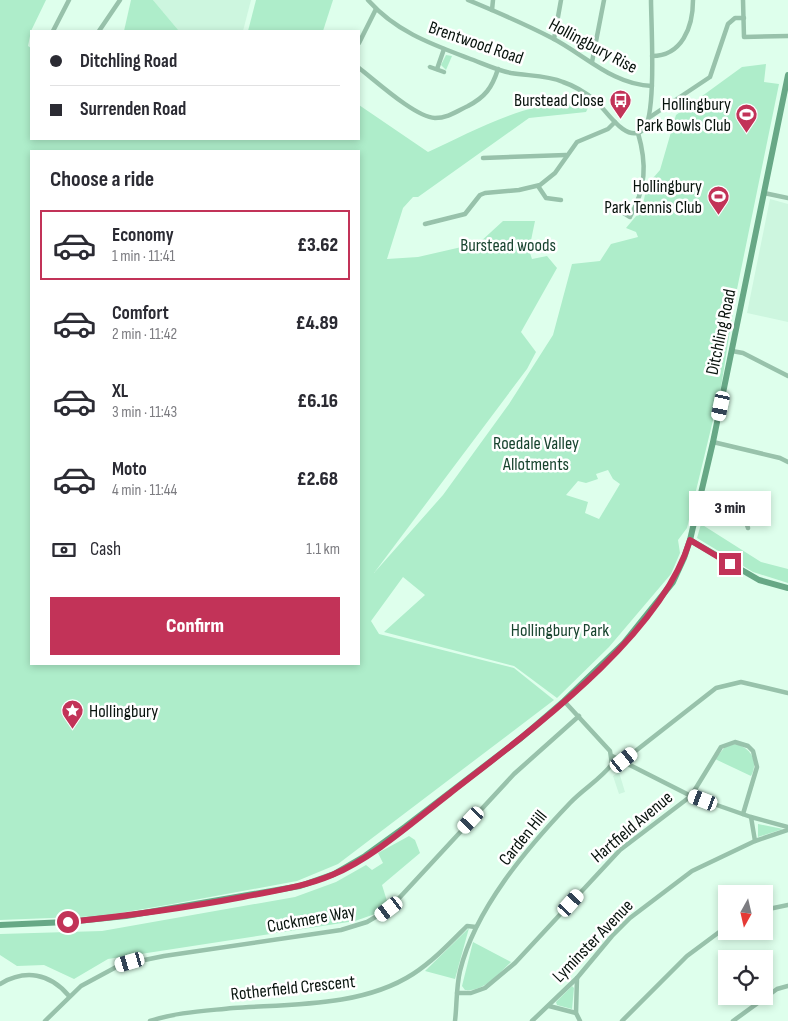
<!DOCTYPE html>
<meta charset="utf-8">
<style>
body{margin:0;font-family:"Sofia Sans Condensed",sans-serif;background:#f7f7f7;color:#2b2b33;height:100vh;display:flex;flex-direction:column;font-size:19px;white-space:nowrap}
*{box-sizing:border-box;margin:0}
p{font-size:16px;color:#7c7c81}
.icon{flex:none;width:28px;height:28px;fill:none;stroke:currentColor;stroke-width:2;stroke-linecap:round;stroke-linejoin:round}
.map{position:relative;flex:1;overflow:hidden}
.side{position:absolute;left:30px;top:150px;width:330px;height:515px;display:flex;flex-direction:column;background:#fff;border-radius:0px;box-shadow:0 2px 8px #0003}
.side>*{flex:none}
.top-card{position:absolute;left:30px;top:30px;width:330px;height:110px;border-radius:0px;box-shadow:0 2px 8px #0003;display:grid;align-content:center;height:110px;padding:0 20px;background:#fff}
.needle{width:32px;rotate:188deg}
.controls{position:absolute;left:718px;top:885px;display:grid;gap:10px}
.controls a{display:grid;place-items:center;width:55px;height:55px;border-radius:0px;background:#fff;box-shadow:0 2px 8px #0003;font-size:25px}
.end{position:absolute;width:22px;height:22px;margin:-11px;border:6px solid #c23358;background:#fff;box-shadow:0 0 0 2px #fff}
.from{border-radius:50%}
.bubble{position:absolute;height:35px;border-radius:0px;background:#fff;box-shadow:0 2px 8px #0003;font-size:16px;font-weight:800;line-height:35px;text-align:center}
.car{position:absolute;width:15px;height:30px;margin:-15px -8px;border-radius:6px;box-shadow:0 0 4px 1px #0007;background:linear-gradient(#fff 24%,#345 0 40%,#fff 0 76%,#345 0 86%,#fff 0)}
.top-card b{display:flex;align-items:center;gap:18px;height:48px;font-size:19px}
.top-card b+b{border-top:1px solid #e1e1e2}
.top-card i{width:12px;height:12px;background:#2b2b33}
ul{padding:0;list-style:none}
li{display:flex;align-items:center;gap:15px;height:70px;margin:0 10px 8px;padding:0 10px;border:2px solid transparent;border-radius:0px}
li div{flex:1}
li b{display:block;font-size:19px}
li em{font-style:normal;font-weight:800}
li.current{border-color:#c23358}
li>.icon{width:45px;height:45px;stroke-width:1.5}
h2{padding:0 20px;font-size:22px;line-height:60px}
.pay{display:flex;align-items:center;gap:12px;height:55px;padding:0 20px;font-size:19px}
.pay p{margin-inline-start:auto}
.cta{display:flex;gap:10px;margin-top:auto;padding:10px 20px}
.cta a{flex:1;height:58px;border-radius:0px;background:#c23358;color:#fff;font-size:20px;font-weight:800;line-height:58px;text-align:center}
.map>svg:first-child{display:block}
</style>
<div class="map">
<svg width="788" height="1021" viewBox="0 0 788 1021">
<rect width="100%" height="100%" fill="#deffec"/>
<g fill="#cdf6df">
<path d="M153,0h98l-8,31h-64z"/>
<path d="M770,199l18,5v118l-41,-9z"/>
<path d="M619,772l6,20 -6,2 -6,-18z"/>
</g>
<g fill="#aeedca" fill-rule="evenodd">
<path d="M0,0h46l-15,31 -3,15 3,2v91h328v-34l69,47c47,-21 114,-61 166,-45l-6,1 -2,4 -57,6 -111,79h-5l-10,11 -16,51 31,-2 61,-14 24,-22h32l-6,29 3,9 15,-3 10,12 -36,64 15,20 -9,17 -153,204 69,-78 66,-91 44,-69 19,-71 28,-3 11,-17 27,-7 -2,-5 -10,-4 16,-19 5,-24 13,-15 16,-55 66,-48 24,-3 -2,18 15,2 -44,215 -14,88 -34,141 -9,12 2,13 -9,21 -62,73 -52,51 -43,-32 -130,-34 41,-37 -22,-18 -32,44 8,13 135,34 40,32 -216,164 -41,17 -130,24 -65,11 -102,4zM31,151h328v513h-328zM608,470l5,9 7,5 -21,35 -14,-6 3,-11 -22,-7 12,-14 8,2 12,-4 -2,-5z"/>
<path d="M131,0h22l26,31h-55z"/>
<path d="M256,0h77l-10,31h-75z"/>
<path d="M446,55l6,1 -6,14 -5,-5z"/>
<path d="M701,524l60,38 27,7v14l-35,-11 -56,-34z"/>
<path d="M735,744c16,3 24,18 16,32l-36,-17 10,-12z"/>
<path d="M758,824l25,5 -25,8z"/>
<path d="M409,836l6,4 5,13 -38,32 5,16 -4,7 -8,6 -20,7 -247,38 -34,20 -30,-14 -27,1 -17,-11v-21l102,-3 193,-34 41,-15 30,-17 6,5 11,-7 -5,-10z"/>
<path d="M469,928l-14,51 -30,-8z"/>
<path d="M473,942l38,20c-12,11 -27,30 -46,28l-3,-4z"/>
<path d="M572,986l2,2 -2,21 -15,-4 -1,-3z"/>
</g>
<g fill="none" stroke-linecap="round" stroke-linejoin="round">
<g stroke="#98c2ab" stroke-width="4.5">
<path d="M368,0c27,31 63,44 100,58 14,5 28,12 43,15 17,3 36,2 52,9 12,4 23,11 33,19 10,9 30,43 47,29 14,-11 8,-108 8,-130"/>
<path d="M468,0c29,12 57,24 84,38 33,17 61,47 100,48"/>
<path d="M743,0l1,37 44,-1"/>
<path d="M492,10l1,-10"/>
<path d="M53,31l16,-31"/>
<path d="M99,31l21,-31"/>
<path d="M554,39l7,-39"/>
<path d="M359,43l17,-34"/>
<path d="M652,56c30,0 41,-29 41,-56"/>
<path d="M592,62l12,-62"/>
<path d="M430,67l14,5"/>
<path d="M359,68c17,13 56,49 76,50 13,0 22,-7 33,-12 17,-9 24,-18 30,-37"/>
<path d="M437,69l7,-20"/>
<path d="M650,117l60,-40 18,-53 7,-6h9"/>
<path d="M483,158l83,-3"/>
<path d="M538,186l8,12 15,2"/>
<path d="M764,193l24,5"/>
<path d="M622,212l8,5c16,-29 17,-53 8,-84"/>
<path d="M425,224l40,-10 15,-19 5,-2 34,-3 21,-5 15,-12 22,-31 31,-13 7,-7"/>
<path d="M732,351l11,2 45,23"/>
<path d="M713,442l67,16 8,4"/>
<path d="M701,497l41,12 6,19"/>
<path d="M742,509l15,-15"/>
<path d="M612,756l79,40 60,21 37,10"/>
<path d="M624,760l92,-72 25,-6 47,11"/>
<path d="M751,817l4,24"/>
<path d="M764,910l24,-5"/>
<path d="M577,978l-1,35 4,8"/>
<path d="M0,984c25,-15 50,-11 69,12"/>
<path d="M457,993h14l14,-5 30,-25 105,-113 71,-54 30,-49 14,-5 13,4 5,5 4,16 -14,47"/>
<path d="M549,1006l27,7"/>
<path d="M45,1021l36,-35 39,-21 44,-9 177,-26 26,-8 22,-13 125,-135 65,-58"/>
<path d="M150,1021c27,-9 55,-10 83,-13 58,-4 129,-1 180,-34 20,-13 37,-31 54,-48l9,1"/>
<path d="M455,1021c2,-16 1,-33 5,-50 15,-62 67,-123 110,-168 13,-14 31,-24 42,-39l-2,-13 -46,-50"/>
<path d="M532,1021l45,-43 35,-42 18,-18 62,-47 63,-30 33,-11"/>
<path d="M622,1021l65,-65 39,-29"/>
<path d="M733,1021l44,-32 11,-3"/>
</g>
<g stroke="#67a886" stroke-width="6">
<path d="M690,540l69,40 29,8"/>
<path d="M0,925l67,-3 59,-6 174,-30 34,-12 31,-18 40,-29 116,-89 43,-37 60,-58 49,-61 11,-24 6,-18 23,-98 75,-367"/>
</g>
</g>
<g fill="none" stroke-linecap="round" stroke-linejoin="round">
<path stroke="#c23358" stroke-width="6" d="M68,922c58,-6 117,-14 175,-25 30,-6 61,-10 89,-22 41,-17 82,-54 117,-81 78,-61 212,-157 241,-254l40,24"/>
</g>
<defs>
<symbol id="bus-pin" viewBox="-11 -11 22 30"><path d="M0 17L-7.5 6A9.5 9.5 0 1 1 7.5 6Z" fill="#c23358" stroke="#fff"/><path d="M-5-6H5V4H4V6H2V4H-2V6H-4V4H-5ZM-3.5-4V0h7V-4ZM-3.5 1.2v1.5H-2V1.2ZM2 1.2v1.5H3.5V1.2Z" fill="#fff"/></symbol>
<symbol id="stadium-pin" viewBox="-11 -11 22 30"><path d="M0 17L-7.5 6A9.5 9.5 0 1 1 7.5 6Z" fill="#c23358" stroke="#fff"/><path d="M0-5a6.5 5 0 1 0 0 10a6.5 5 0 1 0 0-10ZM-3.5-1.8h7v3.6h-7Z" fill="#fff"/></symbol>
<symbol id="sight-pin" viewBox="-11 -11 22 30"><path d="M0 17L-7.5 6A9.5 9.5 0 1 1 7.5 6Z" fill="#c23358" stroke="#fff"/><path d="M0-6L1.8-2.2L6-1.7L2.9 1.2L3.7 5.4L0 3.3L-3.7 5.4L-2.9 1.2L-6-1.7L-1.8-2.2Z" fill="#fff"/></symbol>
</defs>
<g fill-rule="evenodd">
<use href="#bus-pin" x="608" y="88" width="25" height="34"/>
<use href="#stadium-pin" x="734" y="102" width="25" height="34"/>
<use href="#stadium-pin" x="706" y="184" width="25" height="34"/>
<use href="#sight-pin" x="60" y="698" width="25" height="34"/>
</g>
<g text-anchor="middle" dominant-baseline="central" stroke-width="5" stroke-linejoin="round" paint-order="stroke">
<g font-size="18" fill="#08130d" stroke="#fff">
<text transform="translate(476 43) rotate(19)">Brentwood Road</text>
<text transform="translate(593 46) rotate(28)">Hollingbury Rise</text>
<text transform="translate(721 332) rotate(-78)">Ditchling Road</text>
<text transform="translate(632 827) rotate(-40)">Hartfield Avenue</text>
<text transform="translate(523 838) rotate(-51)">Carden Hill</text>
<text transform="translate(311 919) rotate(-10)">Cuckmere Way</text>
<text transform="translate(593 941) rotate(-46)">Lyminster Avenue</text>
<text transform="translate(293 988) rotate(-6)">Rotherfield Crescent</text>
</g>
<g font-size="18" fill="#08130d" stroke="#fff" text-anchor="end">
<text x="604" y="100">Burstead Close</text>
<text x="731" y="104">Hollingbury<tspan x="731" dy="21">Park Bowls Club</tspan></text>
<text x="702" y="186">Hollingbury<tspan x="702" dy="21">Park Tennis Club</tspan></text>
<text x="89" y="711" text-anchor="start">Hollingbury</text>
</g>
<g font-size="18" fill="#18442f" stroke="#fff">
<text x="508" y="245">Burstead woods</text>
<text x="536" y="443">Roedale Valley<tspan x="536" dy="21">Allotments</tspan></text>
<text x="560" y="630">Hollingbury Park</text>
</g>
</g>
</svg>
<div class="controls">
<a><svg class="needle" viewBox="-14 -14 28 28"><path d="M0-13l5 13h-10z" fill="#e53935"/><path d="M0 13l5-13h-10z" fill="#7c7c81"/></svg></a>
<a><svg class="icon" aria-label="locate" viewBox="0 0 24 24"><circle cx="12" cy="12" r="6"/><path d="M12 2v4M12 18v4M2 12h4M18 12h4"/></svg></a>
</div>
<i class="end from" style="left:68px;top:922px"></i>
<i class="end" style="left:730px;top:564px"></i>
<div class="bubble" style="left:689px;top:491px;width:82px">3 min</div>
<i class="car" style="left:721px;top:406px;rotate:192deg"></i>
<i class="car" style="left:624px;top:760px;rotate:51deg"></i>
<i class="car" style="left:703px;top:800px;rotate:291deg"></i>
<i class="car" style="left:471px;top:820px;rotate:223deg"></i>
<i class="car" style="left:571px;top:903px;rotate:42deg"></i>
<i class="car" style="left:389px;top:909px;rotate:233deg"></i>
<i class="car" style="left:130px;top:962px;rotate:254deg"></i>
<div class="top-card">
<b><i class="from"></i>Ditchling Road</b>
<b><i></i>Surrenden Road</b>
</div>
<section class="side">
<h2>Choose a ride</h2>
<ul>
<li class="current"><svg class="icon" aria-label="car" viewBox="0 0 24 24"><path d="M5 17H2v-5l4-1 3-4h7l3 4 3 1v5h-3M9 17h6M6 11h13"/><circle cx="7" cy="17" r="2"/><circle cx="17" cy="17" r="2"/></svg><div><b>Economy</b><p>1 min · 11:41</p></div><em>£3.62</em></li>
<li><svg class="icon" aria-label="car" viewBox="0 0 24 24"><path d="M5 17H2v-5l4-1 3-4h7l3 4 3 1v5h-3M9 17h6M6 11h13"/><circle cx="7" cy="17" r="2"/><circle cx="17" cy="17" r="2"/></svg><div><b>Comfort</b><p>2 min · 11:42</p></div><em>£4.89</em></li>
<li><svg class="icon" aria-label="car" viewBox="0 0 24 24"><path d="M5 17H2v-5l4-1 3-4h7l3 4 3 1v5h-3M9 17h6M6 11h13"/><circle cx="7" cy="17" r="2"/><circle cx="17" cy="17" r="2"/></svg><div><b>XL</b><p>3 min · 11:43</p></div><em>£6.16</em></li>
<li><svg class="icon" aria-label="car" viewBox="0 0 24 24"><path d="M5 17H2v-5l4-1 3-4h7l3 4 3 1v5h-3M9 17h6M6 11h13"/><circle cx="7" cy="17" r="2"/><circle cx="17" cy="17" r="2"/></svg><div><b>Moto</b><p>4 min · 11:44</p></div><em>£2.68</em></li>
</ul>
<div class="pay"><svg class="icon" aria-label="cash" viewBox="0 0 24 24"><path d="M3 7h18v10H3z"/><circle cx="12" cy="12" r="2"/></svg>Cash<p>1.1 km</p></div>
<div class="cta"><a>Confirm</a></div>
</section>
</div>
